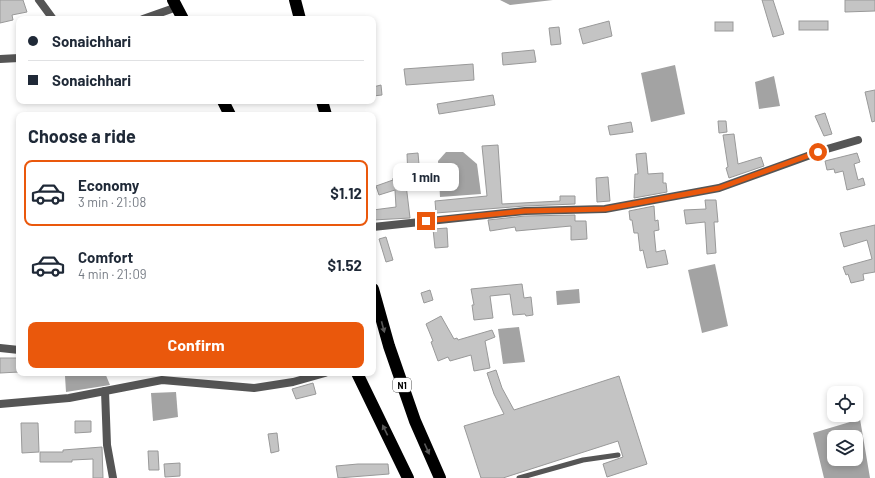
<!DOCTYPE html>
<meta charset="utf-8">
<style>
body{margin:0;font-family:Barlow,sans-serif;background:#f2f2f3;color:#1f2937;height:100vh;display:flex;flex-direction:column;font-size:15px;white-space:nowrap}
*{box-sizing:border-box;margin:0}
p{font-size:13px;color:#747a83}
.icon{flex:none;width:22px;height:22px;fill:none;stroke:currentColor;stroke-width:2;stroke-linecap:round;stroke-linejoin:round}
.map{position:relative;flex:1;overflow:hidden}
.sheet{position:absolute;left:16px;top:112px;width:360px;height:264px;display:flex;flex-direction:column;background:#fff;border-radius:8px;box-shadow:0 2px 6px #0003}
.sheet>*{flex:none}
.top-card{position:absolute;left:16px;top:16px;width:360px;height:88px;border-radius:8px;box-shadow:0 2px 6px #0003;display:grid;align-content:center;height:88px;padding:0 12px;background:#fff}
.controls{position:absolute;left:827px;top:386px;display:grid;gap:8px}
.controls a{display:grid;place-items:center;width:36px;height:36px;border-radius:8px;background:#fff;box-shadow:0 2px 6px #0003;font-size:20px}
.end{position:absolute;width:18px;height:18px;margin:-9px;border:5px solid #ea580c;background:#fff;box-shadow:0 0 0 2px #fff}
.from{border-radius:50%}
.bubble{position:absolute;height:28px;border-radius:8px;background:#fff;box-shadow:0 2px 6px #0003;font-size:13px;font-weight:700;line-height:28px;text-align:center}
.top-card b{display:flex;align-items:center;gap:14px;height:38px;font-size:15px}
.top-card b+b{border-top:1px solid #e0e1e3}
.top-card i{width:10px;height:10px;background:#1f2937}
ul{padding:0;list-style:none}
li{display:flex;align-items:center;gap:12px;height:66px;margin:0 8px 6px;padding:0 4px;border:2px solid transparent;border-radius:8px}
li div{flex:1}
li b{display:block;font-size:15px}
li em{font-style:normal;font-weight:700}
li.on{border-color:#ea580c}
li>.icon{width:36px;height:36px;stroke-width:1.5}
h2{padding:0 12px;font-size:18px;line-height:48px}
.action{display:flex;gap:8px;margin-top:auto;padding:8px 12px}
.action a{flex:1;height:46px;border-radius:8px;background:#ea580c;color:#fff;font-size:16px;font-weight:700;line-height:46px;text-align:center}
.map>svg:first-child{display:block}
</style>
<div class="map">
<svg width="875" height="478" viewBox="0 0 875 478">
<rect width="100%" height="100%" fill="#fff"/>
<g fill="#a3a3a3" fill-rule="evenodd">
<path d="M500,0h53l-43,5z"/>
<path d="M675,65l10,49 -34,8 -10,-49z"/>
<path d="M774,76l6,30 -21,3 -4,-27z"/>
<path d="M446,152h17l14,12 4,30 -41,3 -2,-36z"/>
<path d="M715,264l13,62 -26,7 -14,-63z"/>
<path d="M579,289l1,14 -23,2 -1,-14z"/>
<path d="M519,327l6,35 -22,2 -5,-35z"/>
<path d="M82,373h23l5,12 -44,7 -1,-16z"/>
<path d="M176,392l2,25 -25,4 -2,-28z"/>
<path d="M860,419l10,59h-46l-11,-45zM834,437h22v22h-22z"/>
</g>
<g fill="#c4c4c4" stroke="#999">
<path d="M0,0h23l4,12 -15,3 1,5 -13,3z"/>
<path d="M762,0h11l11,34 -11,3z"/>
<path d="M845,0h30v11l-30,1z"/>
<path d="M609,21l3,15 -29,8 -4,-15z"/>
<rect x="799" y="21" width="29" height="9"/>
<rect x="715" y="22" width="18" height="9"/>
<path d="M559,27l2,17 -10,1 -2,-17z"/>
<path d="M534,50l2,12 -33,3 -1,-12z"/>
<path d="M473,64l1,16 -68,5 -2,-16z"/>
<path d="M381,85l1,10 -9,1v-9z"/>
<path d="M875,90v31l-3,1 -7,-30z"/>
<path d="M493,95l2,10 -56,9 -2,-10z"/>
<path d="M825,113l7,21 -8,2 -9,-20z"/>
<path d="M718,121h8l1,11 -8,1z"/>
<path d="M631,122l2,10 -23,3 -2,-9z"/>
<path d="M734,134l4,30 23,-7 3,9 -35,12 -3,-10 2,-1 -5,-32z"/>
<path d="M498,145l4,59 58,-3v-5h15v8l-50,2 -89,7 -1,-12 52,-5 -5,-50z"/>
<path d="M418,153l2,23 -12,2 -1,-24z"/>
<path d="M646,153l2,21 15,-1v10h3l1,9 -33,6 1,-24h3l-2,-20z"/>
<path d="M857,153l3,9 -6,2 4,16 5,-2 2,7 -18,5 -4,-19 -8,2 -1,-4 -7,1 -2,-9z"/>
<path d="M405,176l5,42 -37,2v-10l23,-3 -1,-17 -16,5 -3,-9 17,-6v-2z"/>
<path d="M608,177l2,24 -13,1 -1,-24z"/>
<path d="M705,200h11l2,22h-4l2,31 -9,1 -2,-32 -19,2 -2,-14 22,-1z"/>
<path d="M654,206l1,15 3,-1 1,10 -5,1 2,21 9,-2 3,14 -21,4 -4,-18 -3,1 -2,-18h-4l-2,-13h-2l-1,-9z"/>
<path d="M575,215v6h11l1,18 -16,1v-14l-55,5 -1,-4 -25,4 -2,-11 37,-4z"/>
<path d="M875,225v47l-12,2 1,6 -13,3 -3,-9 -2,1 -3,-8 29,-8 -5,-19 -23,7 -4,-14z"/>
<path d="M447,228l1,19 -13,1 -2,-19z"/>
<path d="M386,237l7,23 -7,2 -7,-23z"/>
<path d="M522,284l2,14 7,-1 2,18 -7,1 -1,-2 -12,1 -3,-21 -20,2 3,22 -19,2 -2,-15h2l-3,-16z"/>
<path d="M430,290l3,10 -9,3 -3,-10z"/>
<path d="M441,316l13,23 3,-1 1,2 34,-10 3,7 -10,4 5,27 -16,3 -3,-16 -21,6 -2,-4 -10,4 -7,-19 2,-1 -7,-17z"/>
<path d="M0,358h19v14l-19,1z"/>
<path d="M496,370l6,18 12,22 105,-34 28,88 -40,13 -4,-13 20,-7 -5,-16 -115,37h-22l-17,-52 40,-12 -10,-20 -7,-21z"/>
<path d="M313,383l3,11 -20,5 -4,-10z"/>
<path d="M75,421h16v11l-16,1z"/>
<path d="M21,423h17l1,29 -17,1z"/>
<path d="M277,433l2,18 -8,2 -3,-19z"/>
<path d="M102,447l1,31h-10v-19l-21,1v2h-32v-10h23v-2z"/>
<path d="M148,451h10l1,19h-10z"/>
<path d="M180,463v13l-15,1 -1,-13z"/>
<path d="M358,464h30l1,10 -51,4 -2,-12z"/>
</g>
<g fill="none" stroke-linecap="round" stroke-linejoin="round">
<path stroke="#555" stroke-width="5" d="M519,478l64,-18 35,-5"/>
<g stroke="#555" stroke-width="8">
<path d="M39,0l14,19"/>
<path d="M143,19l34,-12"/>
<path d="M0,59l19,-1"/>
<path d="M373,227l152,-16 80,-2 114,-21 108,-39 31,-9"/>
<path d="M0,348l19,2"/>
<path d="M105,391l2,54 6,33"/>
<path d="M0,404l69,-6 93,-18 92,8 39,-6 32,-9"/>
</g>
<g stroke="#000" stroke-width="12">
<path d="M173,0l10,19"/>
<path d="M295,0l5,19"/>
<path d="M223,101l7,14"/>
<path d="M322,101l4,14"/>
<path d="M373,289l16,57 26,75 25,57"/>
<path d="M357,373l51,105"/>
</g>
</g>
<defs><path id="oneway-solid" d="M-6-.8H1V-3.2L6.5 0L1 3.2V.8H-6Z"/></defs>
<g fill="#595959">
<use href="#oneway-solid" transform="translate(383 327) rotate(75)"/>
<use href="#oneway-solid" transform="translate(385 430) rotate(-116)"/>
<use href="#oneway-solid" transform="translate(427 449) rotate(66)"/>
</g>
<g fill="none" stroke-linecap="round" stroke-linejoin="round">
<path stroke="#ea580c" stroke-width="5" d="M426,221l99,-10 80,-2 114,-21 99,-36"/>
</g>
<g text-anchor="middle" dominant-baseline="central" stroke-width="3" stroke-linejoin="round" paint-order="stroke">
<rect fill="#fff" stroke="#4c4c4c" stroke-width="1" x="393" y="378" width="18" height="14" rx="3"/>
<g font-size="9" font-weight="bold" fill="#000">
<text x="402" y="385">N1</text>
</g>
</g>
</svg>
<div class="controls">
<a><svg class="icon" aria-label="locate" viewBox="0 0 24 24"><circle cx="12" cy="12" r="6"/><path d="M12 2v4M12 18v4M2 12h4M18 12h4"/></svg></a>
<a><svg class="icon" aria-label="layers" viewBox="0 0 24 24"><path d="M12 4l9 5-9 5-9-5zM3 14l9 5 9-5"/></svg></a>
</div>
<i class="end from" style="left:818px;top:152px"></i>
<i class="end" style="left:426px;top:221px"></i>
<div class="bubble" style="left:393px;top:163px;width:66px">1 min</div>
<div class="top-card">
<b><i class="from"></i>Sonaichhari</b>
<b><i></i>Sonaichhari</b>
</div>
<section class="sheet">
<h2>Choose a ride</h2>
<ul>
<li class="on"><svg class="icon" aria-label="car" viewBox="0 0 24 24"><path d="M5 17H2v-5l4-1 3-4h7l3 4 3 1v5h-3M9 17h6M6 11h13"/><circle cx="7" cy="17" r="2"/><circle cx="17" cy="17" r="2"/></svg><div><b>Economy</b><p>3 min · 21:08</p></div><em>$1.12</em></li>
<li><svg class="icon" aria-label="car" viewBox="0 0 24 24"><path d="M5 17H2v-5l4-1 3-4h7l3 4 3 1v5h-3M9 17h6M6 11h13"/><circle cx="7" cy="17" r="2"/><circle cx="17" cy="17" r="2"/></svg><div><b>Comfort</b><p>4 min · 21:09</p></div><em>$1.52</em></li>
</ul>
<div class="action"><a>Confirm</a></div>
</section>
</div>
